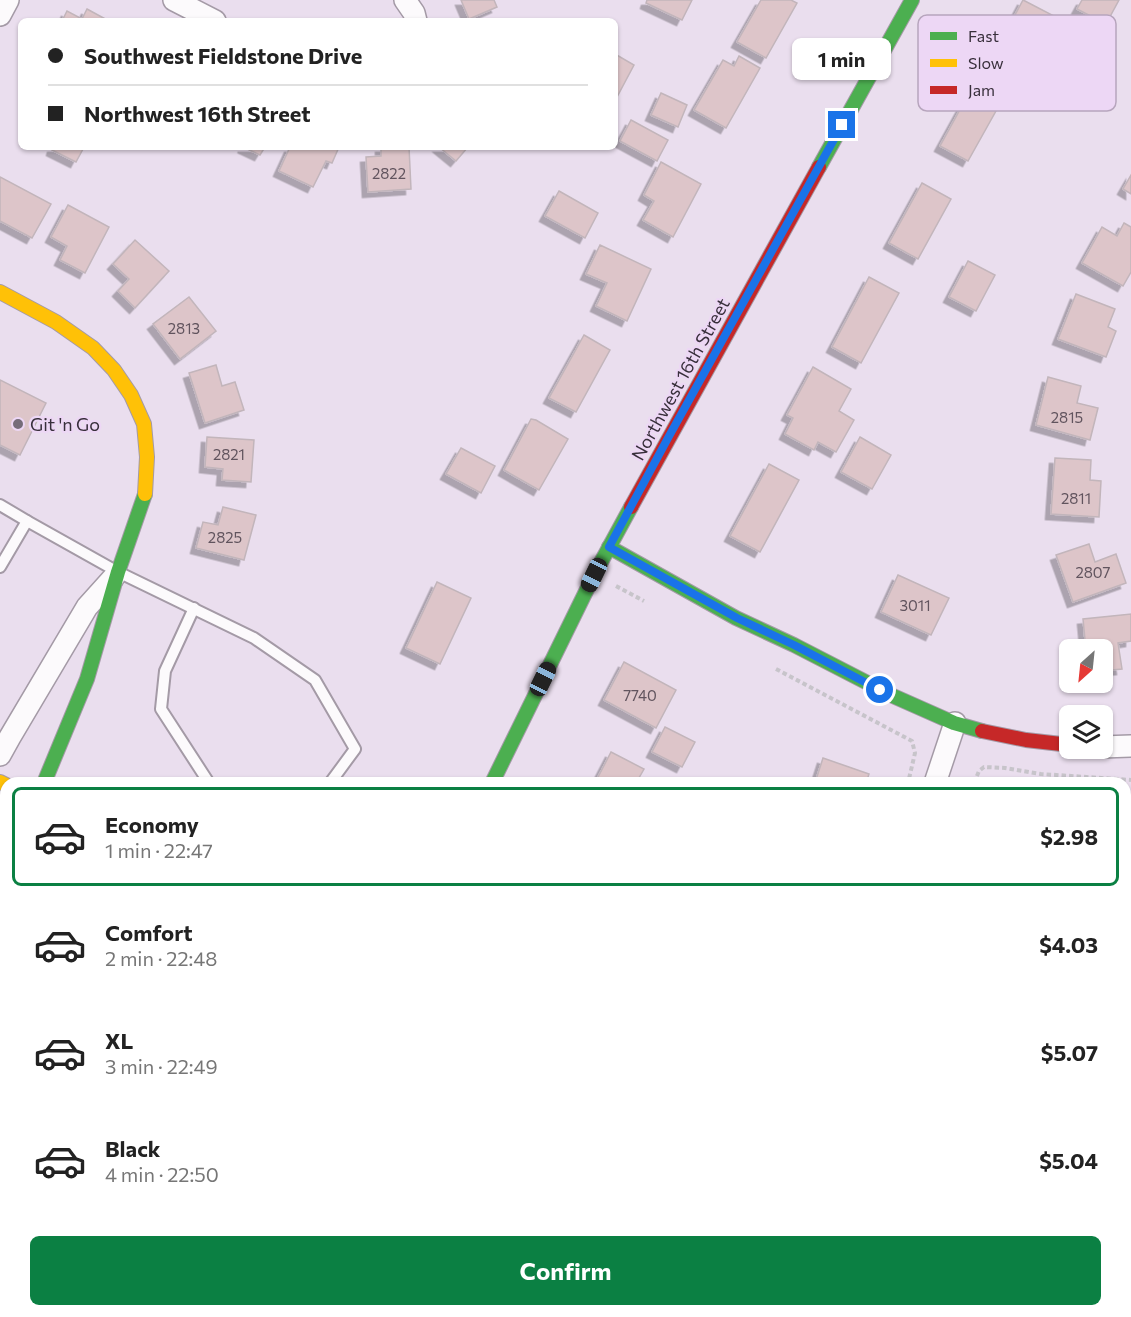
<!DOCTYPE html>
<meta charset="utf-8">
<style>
body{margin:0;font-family:Commissioner,sans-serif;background:#f6f6f6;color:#222;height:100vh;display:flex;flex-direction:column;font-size:22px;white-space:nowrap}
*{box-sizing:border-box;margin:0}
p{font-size:20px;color:#767676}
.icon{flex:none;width:33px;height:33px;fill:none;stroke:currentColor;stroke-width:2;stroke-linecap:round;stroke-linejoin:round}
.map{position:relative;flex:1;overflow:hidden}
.side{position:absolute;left:0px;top:777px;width:1131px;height:540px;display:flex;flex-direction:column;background:#fff;border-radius:18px 18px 0 0;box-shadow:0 2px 4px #0004}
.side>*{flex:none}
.banner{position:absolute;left:18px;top:18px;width:600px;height:132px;border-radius:9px;box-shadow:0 2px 4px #0004;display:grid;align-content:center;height:132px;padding:0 30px;background:#fff}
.needle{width:39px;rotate:207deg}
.buttons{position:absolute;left:1059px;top:639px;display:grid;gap:12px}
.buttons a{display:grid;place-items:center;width:54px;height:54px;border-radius:9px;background:#fff;box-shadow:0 2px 4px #0004;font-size:30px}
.end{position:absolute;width:27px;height:27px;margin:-14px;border:8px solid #1a73e8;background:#fff;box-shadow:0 0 0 3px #fff}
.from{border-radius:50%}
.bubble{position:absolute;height:42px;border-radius:9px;background:#fff;box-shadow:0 2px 4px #0004;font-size:20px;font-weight:700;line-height:42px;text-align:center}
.car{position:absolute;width:18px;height:36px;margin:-18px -9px;border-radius:8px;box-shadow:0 0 4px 2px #0007;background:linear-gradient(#222 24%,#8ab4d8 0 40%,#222 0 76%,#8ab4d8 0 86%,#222 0)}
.banner b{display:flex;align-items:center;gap:21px;height:57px;font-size:22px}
.banner b+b{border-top:2px solid #e0e0e0}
.banner i{width:15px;height:15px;background:#222}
ul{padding:10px 0 0;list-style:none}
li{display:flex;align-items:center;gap:18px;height:99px;margin:0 12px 9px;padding:0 18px;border:3px solid transparent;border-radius:9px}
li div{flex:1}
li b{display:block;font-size:22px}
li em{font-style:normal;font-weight:700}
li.active{border-color:#0b8043}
li>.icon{width:54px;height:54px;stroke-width:1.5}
.primary-button{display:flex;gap:12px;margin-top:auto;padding:12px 30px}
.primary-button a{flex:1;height:69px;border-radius:9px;background:#0b8043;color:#fff;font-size:24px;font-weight:700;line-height:69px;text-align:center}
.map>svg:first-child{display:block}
</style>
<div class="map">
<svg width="1131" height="1317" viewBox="0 0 1131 1317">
<defs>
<pattern id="grass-tufts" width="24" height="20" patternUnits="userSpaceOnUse" patternTransform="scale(1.5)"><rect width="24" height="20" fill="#c7c79e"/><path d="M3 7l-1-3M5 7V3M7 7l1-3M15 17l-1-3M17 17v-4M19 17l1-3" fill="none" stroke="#acab89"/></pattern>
<filter id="shadow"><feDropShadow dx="-5.5" dy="5.5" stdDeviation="0" flood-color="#0004"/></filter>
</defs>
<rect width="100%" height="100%" fill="#eadeee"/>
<path fill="url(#grass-tufts)" d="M1131,1175v142h-164l-15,-6h173v-135z"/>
<g fill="#ddc5c9" stroke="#c2b5bb" stroke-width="1.5" filter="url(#shadow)">
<path d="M461,0h33l3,7 -28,12z"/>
<path d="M647,0h45l-10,20 -36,-17z"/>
<path d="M761,0h30l6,3 -31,55 -29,-16z"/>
<path d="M1023,0l31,16 -32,61 -31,-17z"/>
<path d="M1082,0h37l-13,24 -29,-15z"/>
<path d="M87,9l22,12h-47l5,-10 15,8z"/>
<path d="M615,54l19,11 -17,32 -2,-1z"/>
<path d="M739,56l21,12 -34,60 -32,-18 29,-50 11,6z"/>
<path d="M973,86l28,16 -33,59 -28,-15z"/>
<path d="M661,93l26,12 -9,22 -27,-12z"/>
<path d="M631,120l37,20 -11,21 -37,-20z"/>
<path d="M53,147h27l3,2 -7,13 -24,-12z"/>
<path d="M243,147h22l-5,8z"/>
<path d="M290,147h49l-7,16 -6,-2 -13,26 -34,-16z"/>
<path d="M381,147h28l2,42 -43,3 -2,-35 15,-1z"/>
<path d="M439,147h29l-12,14z"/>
<path d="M661,162l40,22 -28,53 -30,-17 11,-19 -10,-6z"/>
<path d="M1131,175v19l-8,-5z"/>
<path d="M0,177l51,27 -19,34 -32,-17z"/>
<path d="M922,183l29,16 -33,60 -29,-16z"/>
<path d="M559,191l39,22 -13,25 -40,-22z"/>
<path d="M68,205l41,22 -24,46 -25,-13 7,-14 -16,-9z"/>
<path d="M1124,223l7,4v45l-8,14 -41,-23 20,-36 15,9z"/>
<path d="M135,240l34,31 -34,37 -17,-17 11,-12 -16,-15z"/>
<path d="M600,245l51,24 -24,52 -31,-15 11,-23 -21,-9z"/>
<path d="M968,261l27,14 -19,36 -27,-14z"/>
<path d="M869,277l30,16 -38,70 -29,-16z"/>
<path d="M1076,294l39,15 -7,18 8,4 -10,26 -48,-18z"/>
<path d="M189,297l27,34 -36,28 -27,-35z"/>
<path d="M584,335l26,15 -34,62 -27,-14z"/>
<path d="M216,365l6,21 13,-4 9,28 -39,13 -16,-50z"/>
<path d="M813,367l38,22 -12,22 15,9 -18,32 -18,-10 -4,8 -29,-16 8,-16 -6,-3z"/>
<path d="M1048,377l33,9 -4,17 21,5 -8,32 -54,-15z"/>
<path d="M0,380l46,23 -26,52 -20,-10z"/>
<path d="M531,419l5,1 32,19 -29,51 -35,-20z"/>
<path d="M207,437l47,3 -3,42 -29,-2 1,-11 -18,-2z"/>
<path d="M860,437l31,18 -19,34 -31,-17z"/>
<path d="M461,448l34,18 -14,27 -35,-19z"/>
<path d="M1055,458l36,2 -1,20 11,1 -2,36 -48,-3z"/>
<path d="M769,464l30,16 -39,72 -30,-16z"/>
<path d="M223,507l33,8 -12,45 -48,-12 7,-26 15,3z"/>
<path d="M1089,544l6,18 21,-8 10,29 -53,19 -17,-47z"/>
<path d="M898,575l51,23 -18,37 -50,-23z"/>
<path d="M437,582l34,16 -31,66 -34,-16z"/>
<path d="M1131,614v27l-13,2 4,26 -20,2v-21h-16l-3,-31z"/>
<path d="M624,662l52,28 -20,38 -52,-28z"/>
<path d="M665,727l30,15 -13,25 -30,-15z"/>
<path d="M611,752l33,17 -8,14h-41z"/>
<path d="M823,758l46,16 -3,9h-51z"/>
</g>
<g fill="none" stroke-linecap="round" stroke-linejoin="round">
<defs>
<g id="lane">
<path d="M0,505l27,16 91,51 136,66 61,42 40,69 -25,34"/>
<path d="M0,567l27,-46"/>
<path d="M194,608l-29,63 -4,38 48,74"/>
</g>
<g id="street">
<path d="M174,0l41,21"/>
<path d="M405,0l9,13 2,8"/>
<path d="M0,15l8,-15"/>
<path d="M1102,747l29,-1"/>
<path d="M0,755l10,-18 77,-130 27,-30"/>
<path d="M935,783l20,-60"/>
</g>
<g id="fast">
<path d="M819,167l93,-167"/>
<path d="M609,547l127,71 58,27 99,51 61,27 28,8"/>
<path d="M44,783l43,-104 31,-107 27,-78"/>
<path d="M492,783l102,-208 37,-68"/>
<path d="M572,1311l14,6"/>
<path d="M705,1311l15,6"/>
</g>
<g id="slow">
<path d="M0,292l56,30 37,26 21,22 17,25 13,29 3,33 -2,37"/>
<path d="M0,782l6,3"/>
<path d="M0,998l6,3"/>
</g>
<g id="jam">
<path d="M631,507l188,-340"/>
<path d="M982,731l44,9 44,5"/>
<path d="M0,882l6,-13"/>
<path d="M0,1062l6,3"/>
</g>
</defs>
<use href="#lane" stroke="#a49aa6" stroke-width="14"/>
<use href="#street" stroke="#a49aa6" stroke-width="24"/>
<use href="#fast" stroke="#a49aa6" stroke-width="16"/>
<use href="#slow" stroke="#a49aa6" stroke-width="16"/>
<use href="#jam" stroke="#a49aa6" stroke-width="16"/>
<g stroke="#c7c4ca" stroke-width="4" stroke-dasharray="4.5 3" stroke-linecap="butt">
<path d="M616,586l28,15"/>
<path d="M776,669l136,72 3,12 -7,30"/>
<path d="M974,783l5,-12 5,-4 21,1 36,6 90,6"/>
<path d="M0,964l6,-12"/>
<path d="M1125,1186l6,-1"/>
<path d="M908,1311l15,6"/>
</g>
<use href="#lane" stroke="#fcfafc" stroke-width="10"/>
<use href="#street" stroke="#fcfafc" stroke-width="21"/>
<use href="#fast" stroke="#4caf50" stroke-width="14"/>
<use href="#slow" stroke="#ffc107" stroke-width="14"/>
<use href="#jam" stroke="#c62828" stroke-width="14"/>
</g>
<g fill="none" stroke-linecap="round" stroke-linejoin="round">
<path stroke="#1a73e8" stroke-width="8" d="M842,125l-174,313 -59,109 128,71 57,27 86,45"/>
</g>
<circle fill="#766c7a" stroke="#edd7f5" stroke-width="2" cx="18" cy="424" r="6"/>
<g text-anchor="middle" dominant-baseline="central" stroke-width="4.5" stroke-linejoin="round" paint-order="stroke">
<g font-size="15" fill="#61545e">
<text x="389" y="173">2822</text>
<text x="184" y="328">2813</text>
<text x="1067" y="417">2815</text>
<text x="229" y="454">2821</text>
<text x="1076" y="498">2811</text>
<text x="225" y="537">2825</text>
<text x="1093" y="572">2807</text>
<text x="915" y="605">3011</text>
<text x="640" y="695">7740</text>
</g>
<g font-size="18" fill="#382f3b" stroke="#edd7f5">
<text transform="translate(680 379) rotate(-61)">Northwest 16th Street</text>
</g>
<g font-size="18" fill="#382f3b" stroke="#edd7f5" text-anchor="start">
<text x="30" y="424">Git 'n Go</text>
</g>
</g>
<rect x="918" y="15" width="198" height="96" rx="9" fill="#edd7f5" stroke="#b7a5bd" stroke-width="1.5"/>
<rect x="930" y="32" width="27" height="8" fill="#4caf50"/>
<rect x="930" y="59" width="27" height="8" fill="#ffc107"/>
<rect x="930" y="86" width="27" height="8" fill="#c62828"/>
<g font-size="16" fill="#382f3b">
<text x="968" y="42">Fast</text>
<text x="968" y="69">Slow</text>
<text x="968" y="96">Jam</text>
</g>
</svg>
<div class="buttons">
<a><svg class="needle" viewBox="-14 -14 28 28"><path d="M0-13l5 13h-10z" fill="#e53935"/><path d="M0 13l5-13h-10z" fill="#767676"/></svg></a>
<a><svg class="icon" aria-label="layers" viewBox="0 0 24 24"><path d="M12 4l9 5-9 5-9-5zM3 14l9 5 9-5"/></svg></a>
</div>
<i class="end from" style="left:880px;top:690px"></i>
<i class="end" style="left:842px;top:125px"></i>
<div class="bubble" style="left:792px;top:38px;width:99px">1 min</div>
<i class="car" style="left:594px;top:575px;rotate:206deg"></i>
<i class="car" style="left:543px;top:679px;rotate:26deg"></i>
<div class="banner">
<b><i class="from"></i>Southwest Fieldstone Drive</b>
<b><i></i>Northwest 16th Street</b>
</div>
<section class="side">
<ul>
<li class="active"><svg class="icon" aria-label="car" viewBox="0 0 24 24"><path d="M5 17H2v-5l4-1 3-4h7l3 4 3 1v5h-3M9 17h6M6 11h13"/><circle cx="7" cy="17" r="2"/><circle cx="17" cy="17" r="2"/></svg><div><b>Economy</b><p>1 min · 22:47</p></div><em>$2.98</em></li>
<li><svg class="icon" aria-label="car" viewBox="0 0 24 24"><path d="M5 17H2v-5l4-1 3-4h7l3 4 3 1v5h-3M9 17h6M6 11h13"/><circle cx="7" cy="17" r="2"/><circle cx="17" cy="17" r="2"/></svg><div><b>Comfort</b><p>2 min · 22:48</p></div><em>$4.03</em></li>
<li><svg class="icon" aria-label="car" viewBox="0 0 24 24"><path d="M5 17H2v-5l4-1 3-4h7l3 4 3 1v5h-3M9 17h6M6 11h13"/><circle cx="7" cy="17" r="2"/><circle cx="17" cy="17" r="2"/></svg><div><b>XL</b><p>3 min · 22:49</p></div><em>$5.07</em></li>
<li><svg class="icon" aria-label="car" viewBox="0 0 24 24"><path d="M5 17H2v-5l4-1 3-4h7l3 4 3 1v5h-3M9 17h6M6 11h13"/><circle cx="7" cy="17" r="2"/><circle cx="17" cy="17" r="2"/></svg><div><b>Black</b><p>4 min · 22:50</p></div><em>$5.04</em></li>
</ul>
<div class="primary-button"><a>Confirm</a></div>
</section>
</div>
